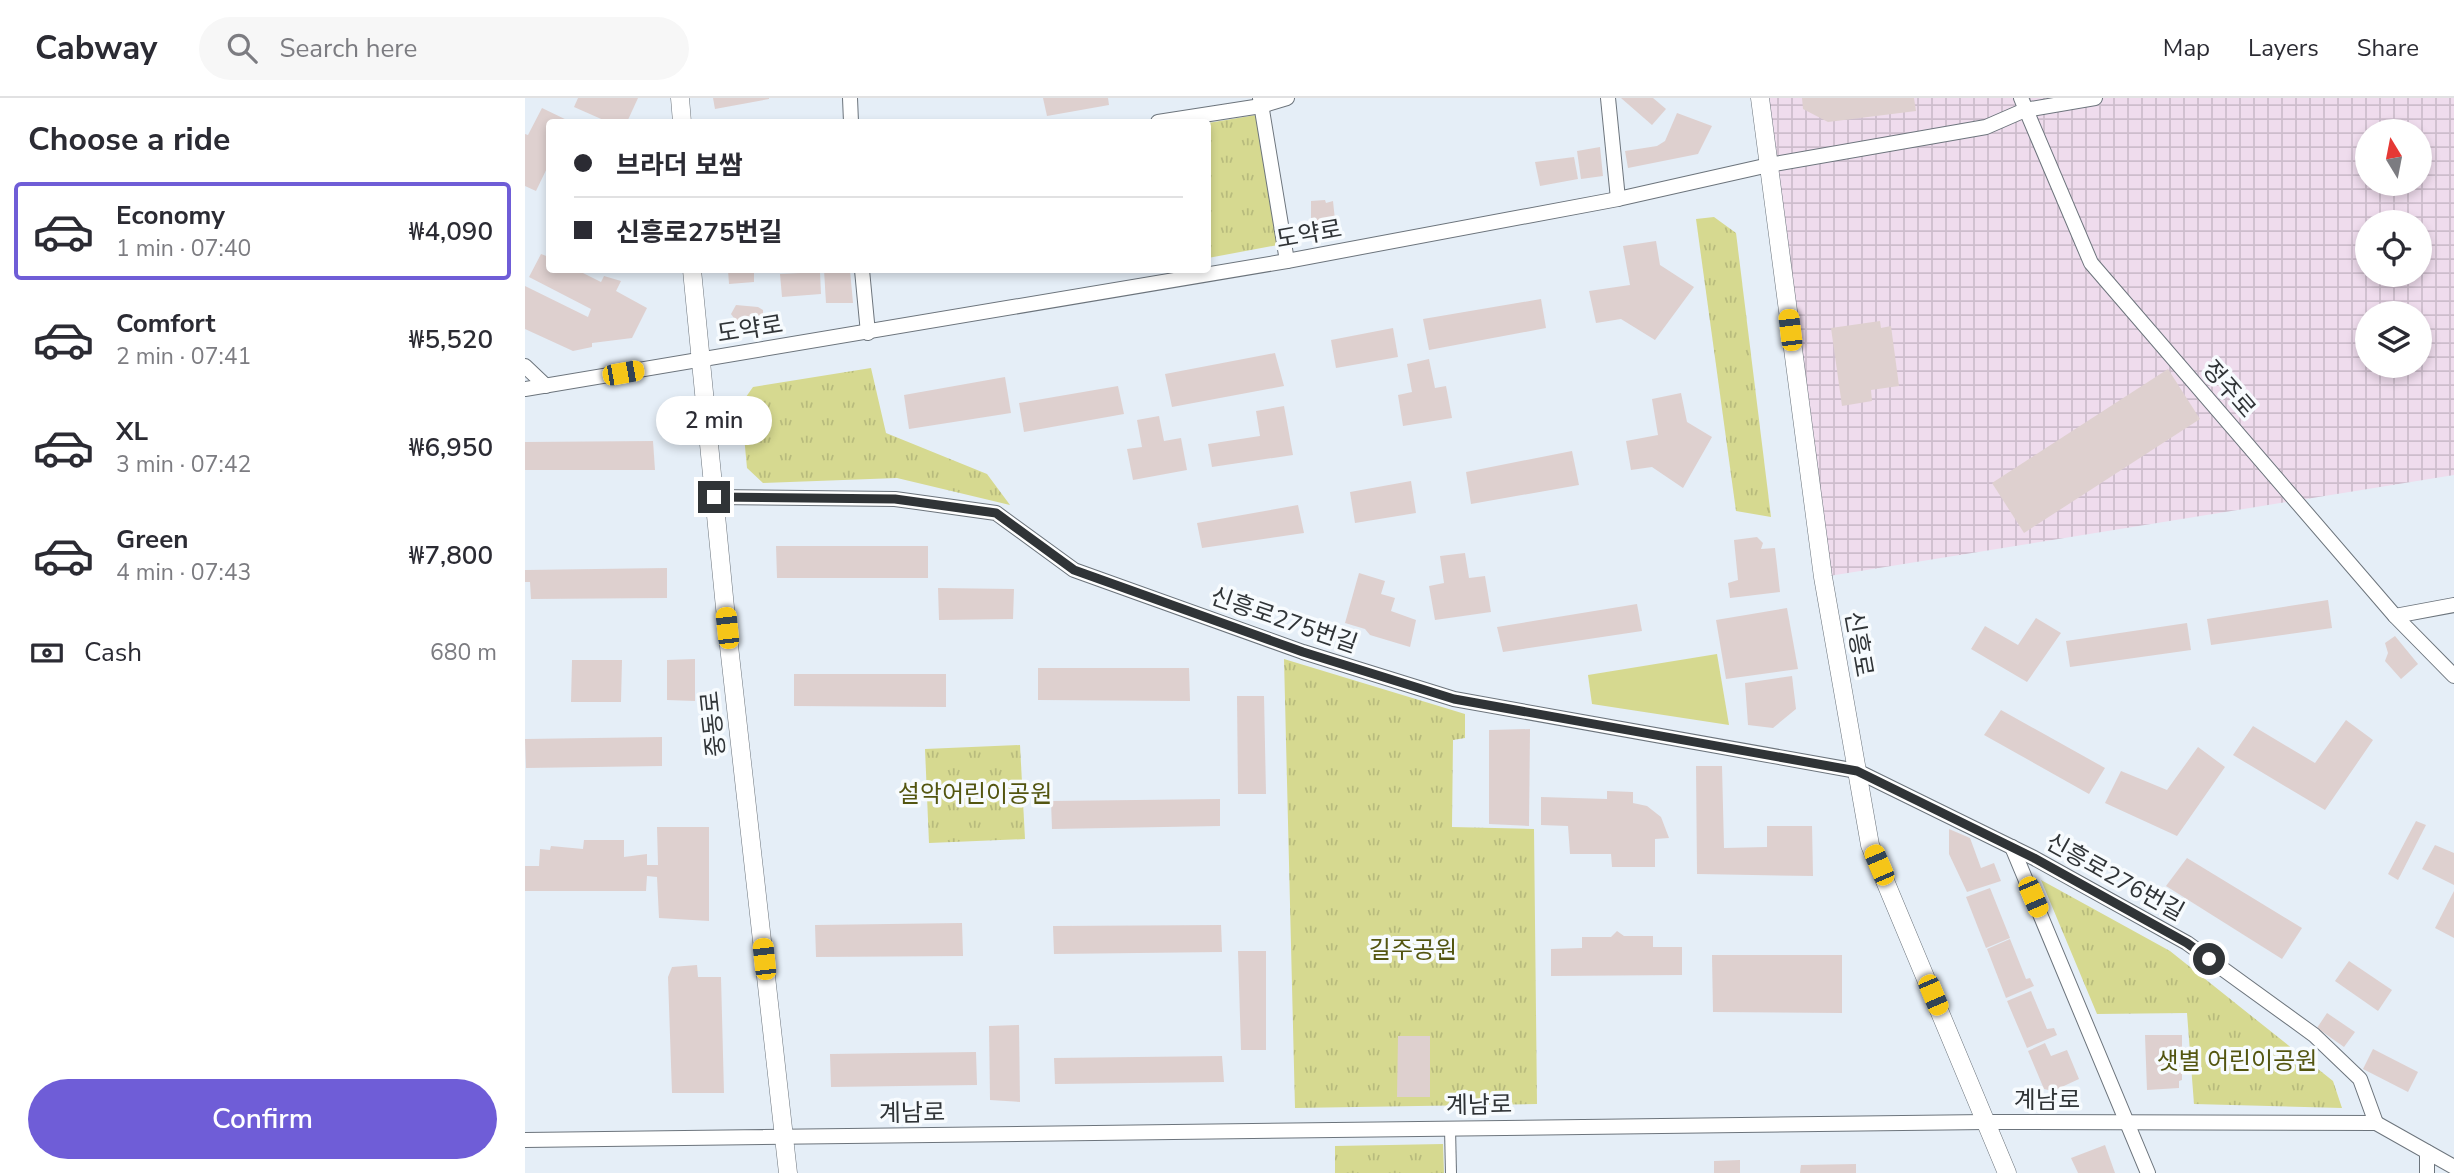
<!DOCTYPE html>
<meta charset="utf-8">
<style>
body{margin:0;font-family:"Nunito Sans","Noto Sans KR",sans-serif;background:#f7f7f7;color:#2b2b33;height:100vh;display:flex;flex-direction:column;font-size:26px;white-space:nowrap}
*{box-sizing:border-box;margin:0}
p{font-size:23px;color:#7c7c81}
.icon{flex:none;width:38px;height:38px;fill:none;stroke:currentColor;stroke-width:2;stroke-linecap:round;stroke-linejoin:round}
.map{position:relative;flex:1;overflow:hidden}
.details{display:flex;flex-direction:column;background:#fff;width:525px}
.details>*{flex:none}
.guide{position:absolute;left:21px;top:21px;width:665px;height:154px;border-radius:7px;box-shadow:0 4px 10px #0003;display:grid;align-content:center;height:154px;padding:0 28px;background:#fff}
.needle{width:46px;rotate:350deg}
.tools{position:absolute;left:1830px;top:21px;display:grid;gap:14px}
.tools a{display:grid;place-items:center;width:77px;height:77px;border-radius:50%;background:#fff;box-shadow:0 4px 10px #0003;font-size:35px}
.end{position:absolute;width:32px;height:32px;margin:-16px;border:9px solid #303437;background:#fff;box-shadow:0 0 0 4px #fff}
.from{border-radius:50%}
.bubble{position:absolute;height:49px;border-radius:24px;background:#fff;box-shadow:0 4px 10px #0003;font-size:23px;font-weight:600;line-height:49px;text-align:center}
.car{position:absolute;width:21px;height:42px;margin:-21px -10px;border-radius:9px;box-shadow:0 0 5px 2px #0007;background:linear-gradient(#f5c518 24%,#345 0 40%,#f5c518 0 76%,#345 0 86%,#f5c518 0)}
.guide b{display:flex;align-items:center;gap:24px;height:66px;font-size:26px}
.guide b+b{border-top:2px solid #e1e1e2}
.guide i{width:18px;height:18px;background:#2b2b33}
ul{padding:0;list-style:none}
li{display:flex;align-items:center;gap:21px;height:98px;margin:0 14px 10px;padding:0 14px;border:4px solid transparent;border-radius:7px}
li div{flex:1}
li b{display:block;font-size:26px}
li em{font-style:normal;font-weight:600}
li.active{border-color:#6f5dd7}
li>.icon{width:63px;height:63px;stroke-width:1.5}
h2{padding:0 28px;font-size:32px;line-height:84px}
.pay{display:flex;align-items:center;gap:18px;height:77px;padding:0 28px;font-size:26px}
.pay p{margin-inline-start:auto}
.cta{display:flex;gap:14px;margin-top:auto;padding:14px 28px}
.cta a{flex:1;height:80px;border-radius:42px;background:#6f5dd7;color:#fff;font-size:28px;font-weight:600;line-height:80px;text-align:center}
header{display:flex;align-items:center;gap:42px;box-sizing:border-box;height:98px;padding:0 35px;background:#fff;border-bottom:2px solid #e1e1e2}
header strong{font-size:33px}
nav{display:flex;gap:38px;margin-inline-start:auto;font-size:24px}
.search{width:490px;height:63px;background:#f7f7f7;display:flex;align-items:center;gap:18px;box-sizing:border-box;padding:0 24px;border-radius:38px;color:#7c7c81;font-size:26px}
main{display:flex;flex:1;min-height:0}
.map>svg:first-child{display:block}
</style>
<header>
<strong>Cabway</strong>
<div class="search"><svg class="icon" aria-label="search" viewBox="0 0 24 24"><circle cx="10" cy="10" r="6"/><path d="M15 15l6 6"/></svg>Search here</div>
<nav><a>Map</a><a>Layers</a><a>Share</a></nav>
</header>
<main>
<section class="details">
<h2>Choose a ride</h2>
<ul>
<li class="active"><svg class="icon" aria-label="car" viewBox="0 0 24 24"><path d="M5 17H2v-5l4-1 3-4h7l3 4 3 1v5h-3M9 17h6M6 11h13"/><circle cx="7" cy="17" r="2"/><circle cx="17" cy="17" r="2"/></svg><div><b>Economy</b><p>1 min · 07:40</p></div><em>₩4,090</em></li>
<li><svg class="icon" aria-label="car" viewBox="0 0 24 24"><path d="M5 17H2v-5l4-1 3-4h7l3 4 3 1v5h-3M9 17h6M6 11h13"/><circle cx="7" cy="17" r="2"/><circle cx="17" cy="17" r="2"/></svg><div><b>Comfort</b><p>2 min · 07:41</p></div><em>₩5,520</em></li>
<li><svg class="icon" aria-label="car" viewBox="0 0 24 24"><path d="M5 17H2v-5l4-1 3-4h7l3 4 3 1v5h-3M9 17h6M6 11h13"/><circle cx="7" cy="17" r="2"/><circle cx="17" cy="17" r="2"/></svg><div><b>XL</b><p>3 min · 07:42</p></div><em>₩6,950</em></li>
<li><svg class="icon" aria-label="car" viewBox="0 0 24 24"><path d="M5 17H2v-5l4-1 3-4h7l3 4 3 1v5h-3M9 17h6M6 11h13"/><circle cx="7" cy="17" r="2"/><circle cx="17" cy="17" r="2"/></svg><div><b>Green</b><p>4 min · 07:43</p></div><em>₩7,800</em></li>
</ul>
<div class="pay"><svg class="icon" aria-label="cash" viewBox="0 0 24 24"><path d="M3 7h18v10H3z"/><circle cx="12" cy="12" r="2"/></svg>Cash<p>680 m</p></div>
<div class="cta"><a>Confirm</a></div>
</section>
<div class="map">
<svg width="1929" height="1075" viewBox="0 0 1929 1075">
<defs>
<pattern id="industrial-grid" width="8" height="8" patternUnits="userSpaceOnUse" patternTransform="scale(1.75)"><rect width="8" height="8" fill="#efdced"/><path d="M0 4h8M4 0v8" fill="none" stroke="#cdbdcc"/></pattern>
<pattern id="park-tufts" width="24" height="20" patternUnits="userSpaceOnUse" patternTransform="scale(1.75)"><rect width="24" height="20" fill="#d6d990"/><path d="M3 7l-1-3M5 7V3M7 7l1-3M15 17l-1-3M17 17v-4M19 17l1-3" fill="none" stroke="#b8bb7d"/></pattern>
</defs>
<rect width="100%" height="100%" fill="#e5eef7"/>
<path fill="url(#industrial-grid)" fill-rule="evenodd" d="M1235,0h694v377l-631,102zM1843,33h52v53h-52zM1843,124h52v53h-52zM1843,215h52v53h-52z"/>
<path fill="#d6d990" d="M1192,556l12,71 -137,-21 -4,-29z"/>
<g fill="url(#park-tufts)">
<path d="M731,17l22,130 -70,13v-135z"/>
<path d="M1189,119l22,16 35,284 -35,-6 -40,-292z"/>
<path d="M346,270l15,65 101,41 23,31 -113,-27 -134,5 -16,-15 -6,-64 12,-17z"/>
<path d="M759,561l181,55v24l-12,2 -1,87 82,2 3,275 -242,4z"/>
<path d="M495,647l5,94 -96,4 -4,-94z"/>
<path d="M1516,782l129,71 163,130 9,27 -148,-4 -7,-91 -90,1z"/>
<path d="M918,1046l1,29h-109v-27z"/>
</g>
<g fill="#ded0cf">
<path d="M53,0h60l-11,24h-19l-34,-15z"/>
<path d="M188,0h56v1l-54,10z"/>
<path d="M518,0h65l1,7 -62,11z"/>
<path d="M1096,0h32l13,11 -14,16z"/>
<path d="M1277,0h112l2,13 -88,11 -25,-13z"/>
<path d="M17,10l29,14h-22v42l-13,27 -11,-5v-52l3,1z"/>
<path d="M1152,15l35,13 -14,28 -70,14 -3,-17 32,-5 8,-5z"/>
<path d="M1075,49l3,29 -22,3 -4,-28z"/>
<path d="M1049,59l4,22 -38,7 -5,-24z"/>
<path d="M800,102l1,3 7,-2 2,19 -24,3v-22z"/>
<path d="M1131,143l4,24 34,22 -39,53 -34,-21 -25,4 -7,-32 41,-6 -7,-39z"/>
<path d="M16,156l8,3v13h28l24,12 3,-6 17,5 -5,10 31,17 -15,30 -40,5v4l-19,4 -48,-22v-43l63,31 3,-8 -62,-32z"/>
<path d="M203,172h26v12l-25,2z"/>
<path d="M299,172h26l3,33h-27z"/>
<path d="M295,174l1,22 -39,3 -2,-23z"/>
<path d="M1016,201l5,29 -117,22 -6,-31z"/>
<path d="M211,207l22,2 5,3v9l-27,2 -5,-7z"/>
<path d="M1355,223l1,7 10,-2 8,60 -28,4 1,11 -30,5 -11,-78z"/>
<path d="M868,230l5,29 -62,11 -5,-28z"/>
<path d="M750,255l9,33 -112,21 -7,-33z"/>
<path d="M904,261l6,29 11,-2 6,32 -49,8 -5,-31 14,-3 -5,-28z"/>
<path d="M1643,271l32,50 -176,114 -32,-50z"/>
<path d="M480,279l6,36 -102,16 -5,-34z"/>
<path d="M593,288l6,28 -100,18 -5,-29z"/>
<path d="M1156,295l6,29 25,15 -29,51 -31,-21 -21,3 -5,-29 32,-6 -6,-36z"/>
<path d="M759,308l9,49 -81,12 -4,-23 52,-8 -4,-25z"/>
<path d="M634,318l5,25 17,-3 6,32 -54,10 -6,-31 15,-2 -5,-27z"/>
<path d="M128,343l2,29h-130v-28z"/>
<path d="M1047,353l7,34 -108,19 -5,-32z"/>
<path d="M886,383l5,32 -61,10 -5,-31z"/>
<path d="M773,407l6,28 -102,15 -5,-25z"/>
<path d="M1232,439l6,6 -2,6 14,-1 5,44 -50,6 -2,-15 10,-3 -4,-40z"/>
<path d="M251,448h152v32h-151z"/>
<path d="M940,455l4,25 16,-2 6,36 -56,8 -6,-34 15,-3 -4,-27z"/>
<path d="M142,470v30l-136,1 -1,-17h-5v-12z"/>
<path d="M834,475l26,8 -4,13 14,4 -4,13 25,9 -6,27 -40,-12 -5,-6 -20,-6z"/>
<path d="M413,490l76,1 -1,30 -74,1z"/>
<path d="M1803,502l4,28 -121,17 -4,-26z"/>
<path d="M1112,506l5,27 -139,21 -6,-25z"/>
<path d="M1262,510l11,61 -72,10 -10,-59z"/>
<path d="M1511,520l25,15 -34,49 -56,-33 14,-23 33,19z"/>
<path d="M1662,525l4,27 -121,17 -4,-26z"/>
<path d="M1870,538l23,28 -17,15 -16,-18 3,-8 -3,-10z"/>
<path d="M170,561v42l-28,-1v-40z"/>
<path d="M47,562h50l-1,42h-50z"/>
<path d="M513,570h151l1,33 -152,-1z"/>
<path d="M269,576h152v33l-152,-1z"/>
<path d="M1267,578l4,33 -23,19 -25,-3 -3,-42z"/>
<path d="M712,598h27l2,98h-28z"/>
<path d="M1476,612l104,58 -16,26 -105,-59z"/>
<path d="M1821,622l27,20 -48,70 -92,-55 20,-29 62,37z"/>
<path d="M1005,631l-1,97 -40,-2v-94z"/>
<path d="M137,639v29l-136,2 -1,-29z"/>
<path d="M1673,649l27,20 -48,69 -72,-33 16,-32 46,19z"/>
<path d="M1171,668h26l2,82 43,-1v-21h45l1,50 -116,-2z"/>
<path d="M1082,693l26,1v11l14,3 14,11 8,21 -14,1v28h-43l-1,-13h-41l-2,-28 -27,-1v-28l66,2z"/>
<path d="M695,701v27l-168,3 -1,-28z"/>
<path d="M1891,723l10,4 -28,55 -10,-6z"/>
<path d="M132,729h52v94l-50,-3 -2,-41 -10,-1 -1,15h-121v-25h14l1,-17 10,1 1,-4 32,3 1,-9h40v17l23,-3v11h11z"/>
<path d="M1424,731l21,9 11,30 13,-5 7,18 -34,11 -18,-38z"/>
<path d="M1910,747l19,8v32l-32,-16z"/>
<path d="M1662,760l115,70 -20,31 -116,-73z"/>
<path d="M1465,790l20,50 -24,10 -20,-51z"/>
<path d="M1929,793v47l-19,-10z"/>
<path d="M437,825l1,33 -147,1 -1,-32z"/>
<path d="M696,827l1,27 -168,2 -1,-28z"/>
<path d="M1092,833l7,5h29v11h29v28l-131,1v-27l31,-1v-11h29z"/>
<path d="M1485,841l16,40 4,-1 4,8 -28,12 -19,-49z"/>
<path d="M713,853h28v99h-25z"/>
<path d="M1187,857h130v58l-129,-1z"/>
<path d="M1824,863l43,29 -14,21 -43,-30z"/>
<path d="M172,867l1,12h23l3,116h-52l-4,-116 4,-10z"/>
<path d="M1506,893l16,38 7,-1 3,7 -30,13 -20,-47z"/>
<path d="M1802,915l28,19 -11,15 -27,-19z"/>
<path d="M494,927l1,77 -30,-2 -1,-74z"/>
<path d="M1620,937h37v45l-3,1v7l-32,2z"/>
<path d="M873,938h32v61h-33z"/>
<path d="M1520,945l6,13 16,-6 12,29 -26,12 -9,-2 -16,-38z"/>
<path d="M1848,951l45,23 -10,20 -45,-23z"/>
<path d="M451,954l1,33 -146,2 -1,-33z"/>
<path d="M697,958l2,26 -169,2 -1,-26z"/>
<path d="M1580,1047l10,28h-37l-7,-15z"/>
<path d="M1215,1062v13h-26v-12z"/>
<path d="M1331,1066v9h-56l1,-8z"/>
</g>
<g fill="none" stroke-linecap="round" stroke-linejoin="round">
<defs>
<path id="pedestrian" d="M925,1030l1,45"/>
<g id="minor">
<path d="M325,0l1,24"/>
<path d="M735,0l27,163"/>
<path d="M1083,0l10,101"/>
<path d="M1496,0l70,165 304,353 59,60"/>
<path d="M633,24l103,-16 26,-8"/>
<path d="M337,172l6,63"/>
<path d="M0,268l21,20"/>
<path d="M0,291l762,-128 331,-62 151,-34 217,-38 39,-17 70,-12"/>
<path d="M189,399l181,2 101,14 78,57 229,82 151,47 403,72 177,87 153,85 127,92 46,44 16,44"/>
<path d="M1870,518l59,-11"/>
<path d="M1487,749l136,326"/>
<path d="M0,1042l1461,-18 390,1 78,44"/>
<path d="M1902,1054v21"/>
</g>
<g id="tertiary">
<path d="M155,0l2,24"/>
<path d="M1235,0l63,479 47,268 137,328"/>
<path d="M167,172l35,358 61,545"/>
</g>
</defs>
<use href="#pedestrian" stroke="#6c747c" stroke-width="12"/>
<use href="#minor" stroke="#6c747c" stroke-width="16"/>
<use href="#tertiary" stroke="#6c747c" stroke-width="19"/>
<use href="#pedestrian" stroke="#fff" stroke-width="10"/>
<use href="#minor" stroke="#fff" stroke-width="14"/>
<use href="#tertiary" stroke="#fff" stroke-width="18"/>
</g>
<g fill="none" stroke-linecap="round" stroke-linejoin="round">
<path stroke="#303437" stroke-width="9" d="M189,399l181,2 101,14 78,57 229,82 151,47 403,72 177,87 153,85 22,16"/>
</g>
<g text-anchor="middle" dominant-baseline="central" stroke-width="7" stroke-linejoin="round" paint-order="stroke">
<g font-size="24" fill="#303437" stroke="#f7fbfe">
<text transform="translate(784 136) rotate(-10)">도약로</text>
<text transform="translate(225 231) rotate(-9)">도약로</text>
<text transform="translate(1704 291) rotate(49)">정주로</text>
<text transform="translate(759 522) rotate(19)">신흥로275번길</text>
<text transform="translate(1334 546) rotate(80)">신흥로</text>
<text transform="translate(188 626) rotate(-96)">중동로</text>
<text transform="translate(1590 779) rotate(29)">신흥로276번길</text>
<text x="1522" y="1002">계남로</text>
<text transform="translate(954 1007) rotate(-1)">계남로</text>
<text transform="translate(387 1015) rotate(-1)">계남로</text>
</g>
<g font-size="24" fill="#535510" stroke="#f7fbfe">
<text x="450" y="696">설악어린이공원</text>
<text x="888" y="852">길주공원</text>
<text x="1712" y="963">샛별 어린이공원</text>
</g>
</g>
</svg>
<div class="tools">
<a><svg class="needle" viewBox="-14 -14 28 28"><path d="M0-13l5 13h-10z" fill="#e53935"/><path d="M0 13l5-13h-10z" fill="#7c7c81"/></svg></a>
<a><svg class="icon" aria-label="locate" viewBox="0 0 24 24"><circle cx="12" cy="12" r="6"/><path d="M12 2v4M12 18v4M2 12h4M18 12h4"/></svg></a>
<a><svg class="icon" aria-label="layers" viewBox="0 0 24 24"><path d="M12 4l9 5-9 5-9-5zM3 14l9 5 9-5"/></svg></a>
</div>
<i class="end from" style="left:1684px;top:861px"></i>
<i class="end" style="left:189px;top:399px"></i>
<div class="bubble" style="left:131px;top:298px;width:116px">2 min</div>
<i class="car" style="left:1265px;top:232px;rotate:353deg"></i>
<i class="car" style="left:98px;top:275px;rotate:80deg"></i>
<i class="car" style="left:202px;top:530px;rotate:354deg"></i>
<i class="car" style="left:1354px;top:767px;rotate:337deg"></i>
<i class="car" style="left:1508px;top:799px;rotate:157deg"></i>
<i class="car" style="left:239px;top:861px;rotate:354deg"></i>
<i class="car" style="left:1408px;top:897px;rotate:157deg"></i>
<div class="guide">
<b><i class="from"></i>브라더 보쌈</b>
<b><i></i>신흥로275번길</b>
</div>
</div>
</main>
